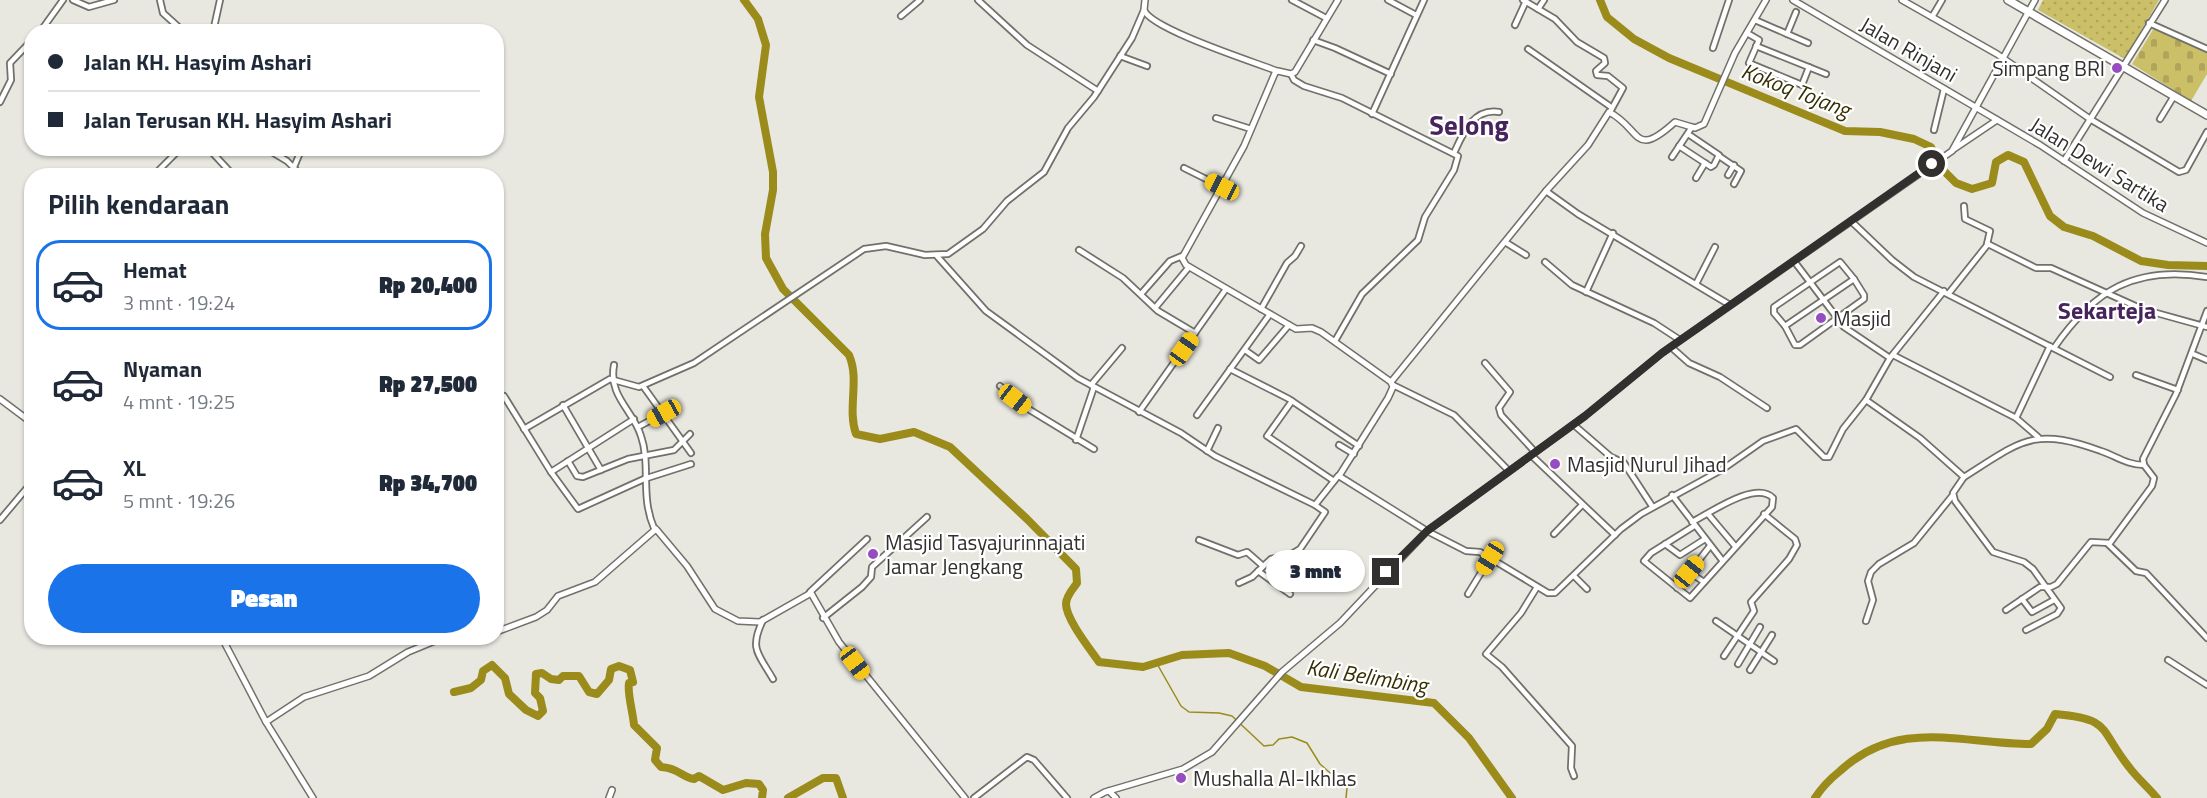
<!DOCTYPE html>
<html lang="id">
<meta charset="utf-8">
<style>
body{margin:0;font-family:"Titillium Web",sans-serif;background:#f6f6f7;color:#1f2937;height:100vh;display:flex;flex-direction:column;font-size:22px;white-space:nowrap}
*{box-sizing:border-box;margin:0}
p{font-size:20px;color:#747a83}
.icon{flex:none;width:33px;height:33px;fill:none;stroke:currentColor;stroke-width:2;stroke-linecap:round;stroke-linejoin:round}
.map{position:relative;flex:1;overflow:hidden}
.details{position:absolute;left:24px;top:168px;width:480px;height:477px;display:flex;flex-direction:column;background:#fff;border-radius:24px;box-shadow:0 2px 4px #0004}
.details>*{flex:none}
.banner{position:absolute;left:24px;top:24px;width:480px;height:132px;border-radius:24px;box-shadow:0 2px 4px #0004;display:grid;align-content:center;height:132px;padding:0 24px;background:#fff}
.end{position:absolute;width:27px;height:27px;margin:-14px;border:8px solid #31302e;background:#fff;box-shadow:0 0 0 3px #fff}
.from{border-radius:50%}
.bubble{position:absolute;height:42px;border-radius:21px;background:#fff;box-shadow:0 2px 4px #0004;font-size:20px;font-weight:800;line-height:42px;text-align:center}
.car{position:absolute;width:18px;height:36px;margin:-18px -9px;border-radius:8px;box-shadow:0 0 4px 2px #0007;background:linear-gradient(#f5c518 24%,#345 0 40%,#f5c518 0 76%,#345 0 86%,#f5c518 0)}
.banner b{display:flex;align-items:center;gap:21px;height:57px;font-size:22px}
.banner b+b{border-top:2px solid #e0e1e3}
.banner i{width:15px;height:15px;background:#1f2937}
ul{padding:0;list-style:none}
li{display:flex;align-items:center;gap:18px;height:90px;margin:0 12px 9px;padding:0 12px;border:3px solid transparent;border-radius:24px}
li div{flex:1}
li b{display:block;font-size:22px}
li em{font-style:normal;font-weight:800}
li.active{border-color:#1a73e8}
li>.icon{width:54px;height:54px;stroke-width:1.5}
h2{padding:0 24px;font-size:27px;line-height:72px}
.primary-button{display:flex;gap:12px;margin-top:auto;padding:12px 24px}
.primary-button a{flex:1;height:69px;border-radius:36px;background:#1a73e8;color:#fff;font-size:24px;font-weight:800;line-height:69px;text-align:center}
.map>svg:first-child{display:block}
</style>
<div class="map">
<svg width="2207" height="798" viewBox="0 0 2207 798">
<defs>
<pattern id="cemetery-stones" width="16" height="16" patternUnits="userSpaceOnUse" patternTransform="scale(1.5)"><rect width="16" height="16" fill="#cbbf68"/><path d="M2 7V4a2 2 0 0 1 4 0v3zM10 15v-3a2 2 0 0 1 4 0v3z" fill="#afa45a"/></pattern>
<pattern id="park-dots" width="8" height="8" patternUnits="userSpaceOnUse" patternTransform="scale(1.5)"><rect width="8" height="8" fill="#cbbf68"/><path d="M2 2h.1M6 6h.1" fill="none" stroke="#afa45a" stroke-width="1.8" stroke-linecap="round"/></pattern>
</defs>
<rect width="100%" height="100%" fill="#e8e7e0"/>
<path fill="url(#cemetery-stones)" d="M2154,28l53,23v23l-16,27 -59,-37z"/>
<path fill="url(#park-dots)" d="M2043,0h116l-34,59 -87,-49z"/>
<g fill="none" stroke-linecap="round" stroke-linejoin="round">
<path stroke="#9a8b1b" stroke-width="1.5" d="M1156,662l25,44 8,6 30,1 13,3 32,30 9,-1 6,-6 13,-2 15,6 13,21 27,24 -1,10"/>
<g stroke="#9a8b1b" stroke-width="8">
<path d="M744,0l14,19 8,26 -7,52 14,75v18l-8,44 1,24 17,31 66,66c11,25 -2,53 7,79l24,5 34,-7 36,15 77,72 49,50 1,14c-4,6 -11,13 -11,21 0,15 24,45 33,58l44,5 39,-12 47,-2 36,13 36,21 133,16 35,35 43,60"/>
<path d="M1600,0l7,17 27,22 35,19 176,73 35,1 34,7 17,8 12,23 13,13 16,6 20,-6 4,-21 12,-7 16,7 26,54 14,11 29,9 48,25 27,4 39,1"/>
<path d="M454,692l17,-4 10,-8 2,-9 9,-6 13,13 4,16 17,16 12,6 5,-5 -3,-13 -5,-5 1,-19 6,-1 9,6 8,1 4,-4h16l10,16 8,2 12,-14 2,-11 8,-3 11,4 3,12 -4,1c-2,10 4,29 5,42l23,23 -2,12 6,7c18,1 20,10 33,12l5,-3 24,14 23,-7 13,1 4,6 -1,8"/>
<path d="M788,798l35,-20h13l7,20"/>
<path d="M1815,798c7,-11 15,-19 25,-27 59,-54 121,-27 191,-27l16,-15 8,-15c57,5 43,14 74,53 8,11 19,20 28,31"/>
</g>
<defs>
<g id="minor">
<path d="M73,0l16,7 25,-7"/>
<path d="M160,0l3,13 21,19"/>
<path d="M978,0l49,45 71,46"/>
<path d="M1292,0l34,18"/>
<path d="M1388,0l28,15"/>
<path d="M1523,0l32,19 22,23 27,16 1,5 -9,8 1,4 11,1 15,12 -13,24"/>
<path d="M1538,9l6,-9"/>
<path d="M901,16l19,-16"/>
<path d="M1932,17l10,-17"/>
<path d="M1755,20l53,23"/>
<path d="M2149,23l58,26"/>
<path d="M1515,25l11,-24"/>
<path d="M40,32l23,-32"/>
<path d="M213,32l7,-32"/>
<path d="M1747,33l12,7 -10,23 53,22 7,-18"/>
<path d="M1787,34l9,-22"/>
<path d="M1313,40l22,8 56,26"/>
<path d="M1756,46l70,28"/>
<path d="M1713,48l16,-48"/>
<path d="M1528,49l83,58"/>
<path d="M1120,56l27,10"/>
<path d="M1291,74l3,6 10,6 38,12 116,58 -4,14 -29,47 -7,23 -56,54 -27,47"/>
<path d="M0,102l11,-22 -1,-17 22,-23"/>
<path d="M1372,114l52,-114"/>
<path d="M1216,118l35,11"/>
<path d="M2090,119l89,53 7,-2 21,-38"/>
<path d="M2160,119l14,-23"/>
<path d="M1934,130l10,-41"/>
<path d="M1679,146l32,21 3,-2 5,-10 -31,-21"/>
<path d="M208,148l26,28"/>
<path d="M267,149l20,12 15,15"/>
<path d="M1454,153c9,-20 19,-45 45,-41"/>
<path d="M1719,156l22,15 -7,13"/>
<path d="M1672,157l20,-30"/>
<path d="M294,167l8,-19"/>
<path d="M1184,168l38,19"/>
<path d="M1728,175l6,-10"/>
<path d="M153,176l28,-28"/>
<path d="M1696,178l9,-15"/>
<path d="M1546,191l32,23 152,91"/>
<path d="M1964,206l1,13 25,12 -3,13"/>
<path d="M1851,221l41,39 22,17 196,100"/>
<path d="M1505,242l21,13"/>
<path d="M1079,250l44,28 35,33 37,22"/>
<path d="M936,255l50,56 92,67 103,55 34,23 100,49 23,-29"/>
<path d="M1794,261l50,66 46,31"/>
<path d="M1545,262l27,23 82,38 26,17"/>
<path d="M1854,279l10,16v4l-64,46h-5l-10,-19z"/>
<path d="M1696,284l19,-37"/>
<path d="M1586,292l27,-59"/>
<path d="M1949,293l39,-49 48,24h15l91,41 65,18"/>
<path d="M1141,294l29,-33 12,-5"/>
<path d="M1155,308l34,-41"/>
<path d="M1261,309l26,-46 8,-7 6,-10"/>
<path d="M1785,326l-11,-13v-6l66,-45 14,17"/>
<path d="M1671,347l18,16 31,14 47,31"/>
<path d="M2054,348c40,-58 81,-83 153,-71"/>
<path d="M1245,350l14,10 30,-35"/>
<path d="M2193,354l14,6"/>
<path d="M1893,355l123,63 22,19"/>
<path d="M1485,363l25,29 -11,16 2,7 34,37"/>
<path d="M614,365c-6,31 19,45 27,71 10,29 -1,60 13,92"/>
<path d="M1230,369l59,30 70,47"/>
<path d="M2136,375l42,15"/>
<path d="M1091,385l31,-37"/>
<path d="M1393,385l61,30 55,56"/>
<path d="M643,386l48,67"/>
<path d="M1000,386l30,24 64,39"/>
<path d="M504,396l47,76 27,37 66,-30 47,-15"/>
<path d="M1866,400l54,38 44,39c57,-36 69,-51 137,-26 15,5 26,14 43,14"/>
<path d="M1292,401l-25,35 67,45"/>
<path d="M563,405l38,65"/>
<path d="M1139,412l87,-123"/>
<path d="M1197,415l73,-101"/>
<path d="M2016,418l34,-72"/>
<path d="M1574,425l37,32 13,6 28,43"/>
<path d="M638,427l26,-14"/>
<path d="M524,429l86,-50 29,8 55,-24 170,-114 22,-3 39,9 23,-1 35,-25 24,-28 37,-29 24,-44 26,-31 38,-59 12,-28"/>
<path d="M1076,440l18,-53"/>
<path d="M1339,445l15,9"/>
<path d="M1207,451l11,-23"/>
<path d="M1531,455l84,80"/>
<path d="M568,461l9,15 6,1 45,-18 46,-9 16,-16"/>
<path d="M551,472l83,-53"/>
<path d="M1964,477l-11,16 2,8 38,51 31,10 9,7 28,39 -4,6 -31,16"/>
<path d="M1672,495l50,65"/>
<path d="M1708,514l27,32"/>
<path d="M0,520l32,-38"/>
<path d="M1692,522c18,-9 64,-42 81,-24l-1,9 -82,91 -46,-37 7,-8 43,-27"/>
<path d="M1427,531l39,20 14,1 68,41h7l66,-64 20,-15 82,-45 40,-28 33,-12 28,28h5l14,-28 23,-29 24,-42 54,-67"/>
<path d="M1554,534l28,-29"/>
<path d="M1199,540l39,15 9,-3 16,14"/>
<path d="M1665,544l15,11 25,-16"/>
<path d="M2108,544l28,27 10,2 61,65"/>
<path d="M1258,571l32,23"/>
<path d="M1689,572l15,10"/>
<path d="M1574,576l13,13"/>
<path d="M1239,583l13,-6 19,-18 19,-4 10,-6 25,-37 -10,-7"/>
<path d="M1537,587l-16,26 -35,41 16,13 70,79 -1,22 3,8"/>
<path d="M1677,588l33,-42"/>
<path d="M810,592l57,-53"/>
<path d="M1468,594l22,-36"/>
<path d="M2022,599l10,13 22,-12"/>
<path d="M2006,610l34,-23h11l6,-3 34,-42 19,1 42,-57 2,-8 -10,-13 -1,-6 33,-65 31,-83"/>
<path d="M823,618l39,-31 9,-10 1,-10 55,-50"/>
<path d="M763,620c-14,29 -5,33 10,59"/>
<path d="M1716,621l58,40"/>
<path d="M1866,621l7,-21 -5,-19 3,-9 8,-8 35,-21 39,-48"/>
<path d="M1724,656l30,-45 -3,-9 38,-43 8,-14 -2,-6 -31,-25"/>
<path d="M2168,660l39,25"/>
<path d="M1738,664l22,-37"/>
<path d="M1750,670l22,-35"/>
<path d="M974,798l53,-41 7,3 33,38"/>
</g>
<g id="tertiary">
<path d="M1145,0l-1,10c7,19 110,52 133,61"/>
<path d="M1338,0l-43,72 -4,2 -13,-3 -3,2 -31,73 -62,112 4,7 110,64 16,-1 9,4 70,50 2,5 -5,11 -49,78 88,55"/>
<path d="M1793,0l247,145 103,68 64,30"/>
<path d="M1902,0l95,54 93,65"/>
<path d="M1954,149l43,-29"/>
<path d="M2064,161l101,-161"/>
<path d="M1391,382l155,-191 42,-46 21,-33c33,17 24,48 66,10l20,6 9,-4 31,-71 31,-53"/>
<path d="M0,399l32,24"/>
<path d="M496,632l40,-15 11,-7 11,-14 37,-14 61,-53 31,37 28,43 23,12 22,1 51,-29 28,49 126,156"/>
<path d="M222,638l44,84 47,76"/>
<path d="M459,638l12,2 9,-2"/>
<path d="M266,722l38,-25 65,-21 39,-24 34,-14"/>
<path d="M1109,791l7,7"/>
<path d="M609,798l3,-8"/>
<path d="M1094,798l11,-6 78,-23 29,-17 70,-80 58,-49 87,-92 158,-115 77,-63 290,-202 83,-151"/>
</g>
<path id="primary" d="M2008,0l199,115"/>
</defs>
<use href="#minor" stroke="#71716a" stroke-width="8"/>
<use href="#tertiary" stroke="#71716a" stroke-width="8"/>
<use href="#primary" stroke="#71716a" stroke-width="10"/>
<use href="#minor" stroke="#fff" stroke-width="4.5"/>
<use href="#tertiary" stroke="#fff" stroke-width="5"/>
<use href="#primary" stroke="#fff" stroke-width="7"/>
</g>
<g fill="none" stroke-linecap="round" stroke-linejoin="round">
<path stroke="#31302e" stroke-width="8" d="M1386,572l41,-41 158,-115 77,-63 270,-189"/>
</g>
<g fill="#954dbf" stroke="#fff" stroke-width="2">
<circle cx="2117" cy="68" r="6"/>
<circle cx="1821" cy="318" r="6"/>
<circle cx="1555" cy="464" r="6"/>
<circle cx="873" cy="554" r="6"/>
<circle cx="1181" cy="778" r="6"/>
</g>
<g text-anchor="middle" dominant-baseline="central" stroke-width="4.5" stroke-linejoin="round" paint-order="stroke">
<g font-size="21" fill="#31302e" stroke="#fff">
<text transform="translate(1909 49) rotate(30)">Jalan Rinjani</text>
<text transform="translate(2100 164) rotate(32)">Jalan Dewi Sartika</text>
</g>
<g font-size="21" fill="#31302e" stroke="#fff" text-anchor="start">
<text x="2105" y="68" text-anchor="end">Simpang BRI</text>
<text x="1833" y="318">Masjid</text>
<text x="1567" y="464">Masjid Nurul Jihad</text>
<text x="885" y="542">Masjid Tasyajurinnajati<tspan x="885" dy="24">Jamar Jengkang</tspan></text>
<text x="1193" y="778">Mushalla Al-Ikhlas</text>
</g>
<g font-size="22" font-style="italic" fill="#362f02" stroke="#fff">
<text transform="translate(1796 90) rotate(21)">Kokoq Tojang</text>
<text transform="translate(1367 676) rotate(9)">Kali Belimbing</text>
</g>
<g font-size="24" font-weight="bold" fill="#47245b" stroke="#fff">
<text x="2107" y="310">Sekarteja</text>
</g>
<g font-size="27" font-weight="bold" fill="#47245b" stroke="#fff">
<text x="1469" y="124">Selong</text>
</g>
</g>
</svg>
<i class="end from" style="left:1932px;top:164px"></i>
<i class="end" style="left:1386px;top:572px"></i>
<div class="bubble" style="left:1266px;top:550px;width:99px">3 mnt</div>
<i class="car" style="left:1222px;top:187px;rotate:297deg"></i>
<i class="car" style="left:1184px;top:349px;rotate:35deg"></i>
<i class="car" style="left:1015px;top:399px;rotate:128deg"></i>
<i class="car" style="left:664px;top:413px;rotate:241deg"></i>
<i class="car" style="left:1490px;top:558px;rotate:212deg"></i>
<i class="car" style="left:1689px;top:572px;rotate:39deg"></i>
<i class="car" style="left:855px;top:663px;rotate:143deg"></i>
<div class="banner">
<b><i class="from"></i>Jalan KH. Hasyim Ashari</b>
<b><i></i>Jalan Terusan KH. Hasyim Ashari</b>
</div>
<section class="details">
<h2>Pilih kendaraan</h2>
<ul>
<li class="active"><svg class="icon" aria-label="car" viewBox="0 0 24 24"><path d="M5 17H2v-5l4-1 3-4h7l3 4 3 1v5h-3M9 17h6M6 11h13"/><circle cx="7" cy="17" r="2"/><circle cx="17" cy="17" r="2"/></svg><div><b>Hemat</b><p>3 mnt · 19:24</p></div><em>Rp 20,400</em></li>
<li><svg class="icon" aria-label="car" viewBox="0 0 24 24"><path d="M5 17H2v-5l4-1 3-4h7l3 4 3 1v5h-3M9 17h6M6 11h13"/><circle cx="7" cy="17" r="2"/><circle cx="17" cy="17" r="2"/></svg><div><b>Nyaman</b><p>4 mnt · 19:25</p></div><em>Rp 27,500</em></li>
<li><svg class="icon" aria-label="car" viewBox="0 0 24 24"><path d="M5 17H2v-5l4-1 3-4h7l3 4 3 1v5h-3M9 17h6M6 11h13"/><circle cx="7" cy="17" r="2"/><circle cx="17" cy="17" r="2"/></svg><div><b>XL</b><p>5 mnt · 19:26</p></div><em>Rp 34,700</em></li>
</ul>
<div class="primary-button"><a>Pesan</a></div>
</section>
</div>
